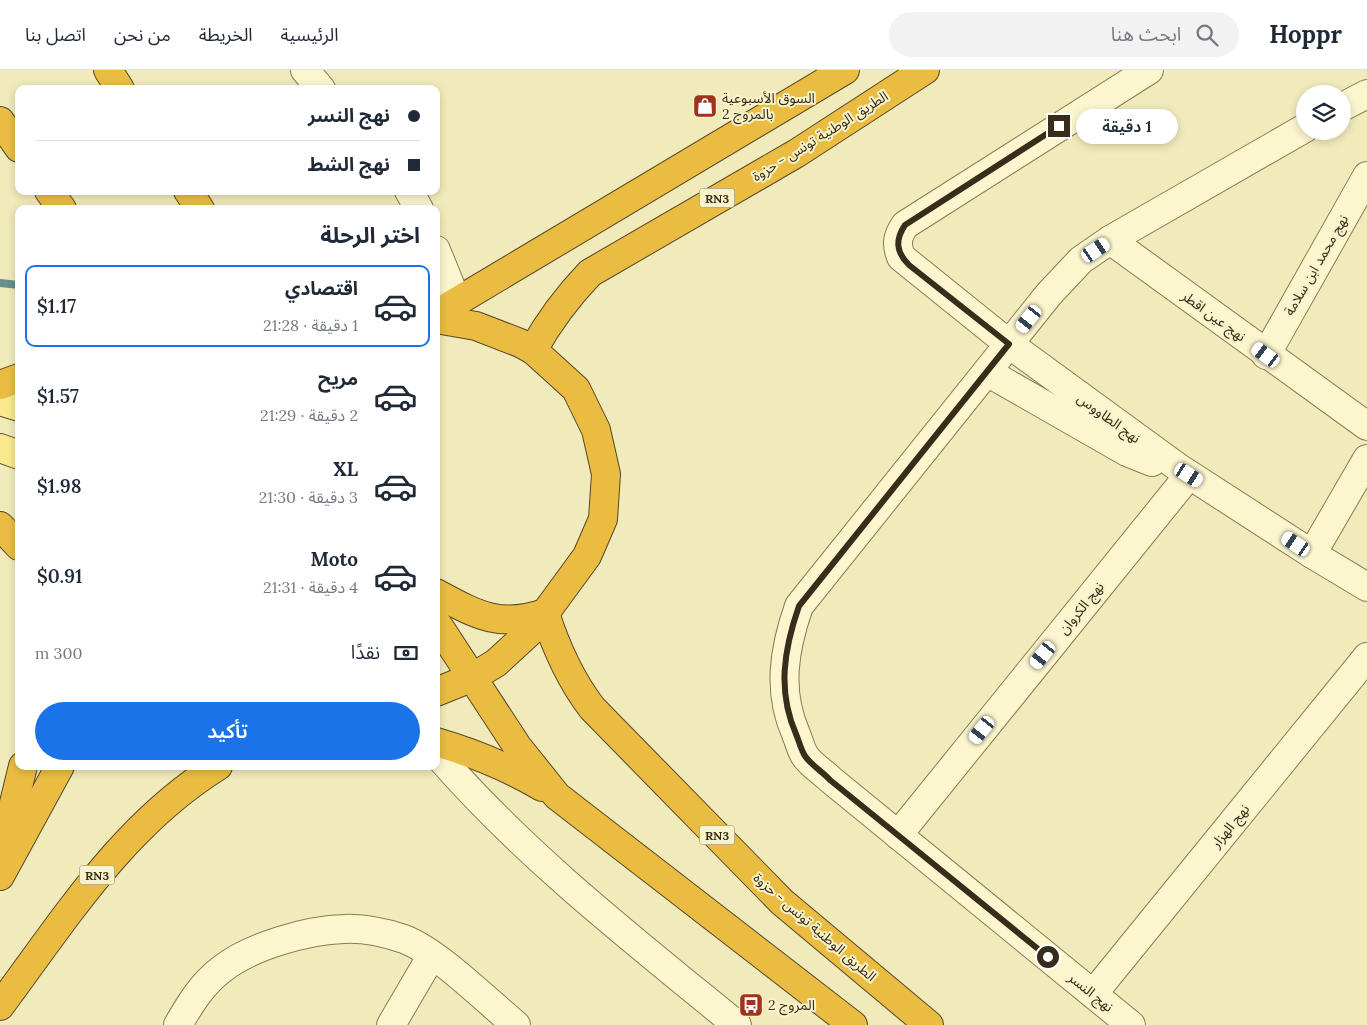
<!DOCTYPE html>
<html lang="ar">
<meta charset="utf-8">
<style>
body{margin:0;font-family:Lora,"Noto Sans Arabic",serif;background:#f2f2f3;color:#1f2937;direction:rtl;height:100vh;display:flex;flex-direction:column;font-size:19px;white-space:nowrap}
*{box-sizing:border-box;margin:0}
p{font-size:16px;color:#747a83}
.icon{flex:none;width:28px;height:28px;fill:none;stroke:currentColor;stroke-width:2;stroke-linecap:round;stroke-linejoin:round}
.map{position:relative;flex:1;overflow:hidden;direction:ltr}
.panel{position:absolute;left:15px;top:135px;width:425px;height:565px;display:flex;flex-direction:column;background:#fff;border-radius:10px;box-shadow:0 2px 8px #0003;direction:rtl}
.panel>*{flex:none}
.hud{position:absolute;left:15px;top:15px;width:425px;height:110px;border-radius:10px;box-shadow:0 2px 8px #0003;direction:rtl;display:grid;align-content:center;height:110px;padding:0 20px;background:#fff}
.buttons{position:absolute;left:1296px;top:15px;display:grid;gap:10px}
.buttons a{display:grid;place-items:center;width:55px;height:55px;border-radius:50%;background:#fff;box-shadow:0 2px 8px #0003;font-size:25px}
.end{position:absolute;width:22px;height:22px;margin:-11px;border:6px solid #382d1a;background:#fff;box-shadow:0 0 0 2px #fff}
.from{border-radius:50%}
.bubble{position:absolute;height:35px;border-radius:18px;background:#fff;box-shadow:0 2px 8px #0003;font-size:16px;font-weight:600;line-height:35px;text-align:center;direction:rtl}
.car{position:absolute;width:15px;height:30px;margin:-15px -8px;border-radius:6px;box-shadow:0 0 4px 1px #0007;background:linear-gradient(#fff 24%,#345 0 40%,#fff 0 76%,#345 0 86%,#fff 0)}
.hud b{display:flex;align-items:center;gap:18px;height:48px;font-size:19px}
.hud b+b{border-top:1px solid #e0e1e3}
.hud i{width:12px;height:12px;background:#1f2937}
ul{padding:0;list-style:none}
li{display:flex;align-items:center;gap:15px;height:82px;margin:0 10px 8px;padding:0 10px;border:2px solid transparent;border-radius:10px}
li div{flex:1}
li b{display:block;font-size:19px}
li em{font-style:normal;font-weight:600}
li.on{border-color:#1a73e8}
li>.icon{width:45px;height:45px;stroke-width:1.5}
h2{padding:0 20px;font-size:22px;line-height:60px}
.pay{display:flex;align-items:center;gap:12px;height:55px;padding:0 20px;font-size:19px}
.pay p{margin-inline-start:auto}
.button{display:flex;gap:10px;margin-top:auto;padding:10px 20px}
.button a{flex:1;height:58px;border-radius:30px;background:#1a73e8;color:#fff;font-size:20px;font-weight:600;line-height:58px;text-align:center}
header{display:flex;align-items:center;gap:30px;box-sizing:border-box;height:70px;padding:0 25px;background:#fff;border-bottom:1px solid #e0e1e3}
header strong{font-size:24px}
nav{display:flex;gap:28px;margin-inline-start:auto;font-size:18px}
.search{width:350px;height:45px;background:#f2f2f3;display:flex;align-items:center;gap:12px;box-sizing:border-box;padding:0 18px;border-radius:28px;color:#747a83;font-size:19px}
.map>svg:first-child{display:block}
</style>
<header>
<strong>Hoppr</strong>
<div class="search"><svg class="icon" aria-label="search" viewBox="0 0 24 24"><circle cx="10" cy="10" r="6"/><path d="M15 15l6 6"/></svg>ابحث هنا</div>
<nav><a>الرئيسية</a><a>الخريطة</a><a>من نحن</a><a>اتصل بنا</a></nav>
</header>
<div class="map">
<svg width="1367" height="955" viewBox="0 0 1367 955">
<rect width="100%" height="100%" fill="#f1ebbb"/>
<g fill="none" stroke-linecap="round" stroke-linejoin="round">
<path stroke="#67908d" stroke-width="8" d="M0,213l19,2"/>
<defs>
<g id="minor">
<path d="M305,0l16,19"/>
<path d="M1149,0l-244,155c-8,12 -9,19 -4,32l108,87 170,124 133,86 55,33"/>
<path d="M1342,37l25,-13"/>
<path d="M409,121l10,18"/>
<path d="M1110,170l257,186"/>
<path d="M436,180l21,52"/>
<path d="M1266,285l101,-179"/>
<path d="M987,302l140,80 25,10"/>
<path d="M1312,484l55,-95"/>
<path d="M436,683c89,103 196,186 301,272"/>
<path d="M898,765l291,-360"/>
<path d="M1093,924l274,-337"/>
<path d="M178,955c12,-21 24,-41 44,-56 29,-23 86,-39 122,-40 19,-1 42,4 60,10 34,13 83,62 112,86"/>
<path d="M391,955l41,-70"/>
<path d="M1131,955l-300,-245c-8,-8 -20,-15 -26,-24 -4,-6 -6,-15 -9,-22 -19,-43 -12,-85 3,-128l250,-312 32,-34 29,-20 195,-112"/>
</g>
<g id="major">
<path d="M0,331l19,6"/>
<path d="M0,378l19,7"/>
</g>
<g id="highway">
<path d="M108,0l12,19"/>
<path d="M0,51l19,27"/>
<path d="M49,121l13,18"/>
<path d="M188,121l12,18"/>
<path d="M436,244l409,-244"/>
<path d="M436,249l40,7 44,17 13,7 43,39 20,41 10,44 -3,45 -16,37 -52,71 -39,36 -23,14 -37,15"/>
<path d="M533,280c16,-29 34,-53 57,-77l207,-120 128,-83"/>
<path d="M0,315l19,-7"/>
<path d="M0,456l19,20"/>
<path d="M436,523c39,21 64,36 109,20"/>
<path d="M545,543c11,35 25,66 47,95l190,194 147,123"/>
<path d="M436,552l81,124 40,50 296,229"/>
<path d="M436,672c38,11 72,25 106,45"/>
<path d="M2,782l21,-86"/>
<path d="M0,806l60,-110"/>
<path d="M0,936c65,-87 123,-181 218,-240"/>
</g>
</defs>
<use href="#minor" stroke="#8a7a54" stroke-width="30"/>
<use href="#major" stroke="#574629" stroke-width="30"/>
<use href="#highway" stroke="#574629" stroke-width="30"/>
<use href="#minor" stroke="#fcf6cf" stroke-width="28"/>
<use href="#major" stroke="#f9ea8e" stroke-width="28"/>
<use href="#highway" stroke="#eabd42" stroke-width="28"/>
</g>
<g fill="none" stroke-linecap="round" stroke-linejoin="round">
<path stroke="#382d1a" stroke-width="6" d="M1048,887l-218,-177c-7,-8 -19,-15 -25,-24 -4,-6 -6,-15 -9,-22 -19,-43 -12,-85 3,-128l210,-262 -100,-79c-13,-13 -14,-25 -4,-40l154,-99"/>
</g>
<defs>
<symbol id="shop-square" viewBox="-11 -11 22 22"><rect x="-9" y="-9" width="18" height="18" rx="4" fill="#9e341e" stroke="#f8f3cb"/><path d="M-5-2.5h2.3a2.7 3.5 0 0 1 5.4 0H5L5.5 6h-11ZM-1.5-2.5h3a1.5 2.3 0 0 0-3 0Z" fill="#fff"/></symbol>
<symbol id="bus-square" viewBox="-11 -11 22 22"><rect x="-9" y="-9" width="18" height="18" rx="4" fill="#9e341e" stroke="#f8f3cb"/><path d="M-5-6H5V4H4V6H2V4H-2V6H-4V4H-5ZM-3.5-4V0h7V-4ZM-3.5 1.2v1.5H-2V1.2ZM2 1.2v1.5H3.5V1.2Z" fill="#fff"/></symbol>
</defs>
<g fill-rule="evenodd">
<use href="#shop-square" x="691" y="22" width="28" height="28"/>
<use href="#bus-square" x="737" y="921" width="28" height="28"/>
</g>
<g text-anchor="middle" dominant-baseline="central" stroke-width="4" stroke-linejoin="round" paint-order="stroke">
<g fill="#f8f3cb" stroke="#72684f" stroke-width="1">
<rect x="699.5" y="118.5" width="35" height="19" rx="4"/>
<rect x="699.5" y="755.5" width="35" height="19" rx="4"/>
<rect x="79.5" y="795.5" width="35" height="19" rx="4"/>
</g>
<g font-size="12" font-weight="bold" fill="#382d1a">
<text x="717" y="128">RN3</text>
<text x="717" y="765">RN3</text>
<text x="97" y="805">RN3</text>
</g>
<g font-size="14" fill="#382d1a" stroke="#f8f3cb" text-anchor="start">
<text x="722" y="28">السوق الأسبوعية<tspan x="722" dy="16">بالمروج 2</tspan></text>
<text x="768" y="935">المروج 2</text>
</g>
<g font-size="14" fill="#382d1a" stroke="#f8f3cb">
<text transform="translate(820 66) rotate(-32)">الطريق الوطنية تونس - حزوة</text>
<text transform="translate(1316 195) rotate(-60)">نهج محمد ابن سلامة</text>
<text transform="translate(1214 246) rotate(36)">نهج عين اقطر</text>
<text transform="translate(1109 348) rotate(36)">نهج الطاووس</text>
<text transform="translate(1081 538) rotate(-51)">نهج الكروان</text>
<text transform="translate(1230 756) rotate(-51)">نهج الهزار</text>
<text transform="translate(815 857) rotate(41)">الطريق الوطنية تونس - حزوة</text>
<text transform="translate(1091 922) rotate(39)">نهج النسر</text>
</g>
</g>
</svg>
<div class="buttons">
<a><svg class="icon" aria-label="layers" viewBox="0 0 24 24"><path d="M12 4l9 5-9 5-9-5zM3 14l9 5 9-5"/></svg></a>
</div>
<i class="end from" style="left:1048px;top:887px"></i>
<i class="end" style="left:1059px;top:56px"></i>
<div class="bubble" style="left:1076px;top:39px;width:102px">1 دقيقة</div>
<i class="car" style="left:1096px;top:180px;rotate:56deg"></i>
<i class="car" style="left:1029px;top:249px;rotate:219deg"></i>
<i class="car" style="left:1266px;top:285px;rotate:306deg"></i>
<i class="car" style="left:1189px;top:405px;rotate:122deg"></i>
<i class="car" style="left:1296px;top:474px;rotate:304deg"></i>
<i class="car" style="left:1043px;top:585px;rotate:219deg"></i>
<i class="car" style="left:982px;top:660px;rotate:219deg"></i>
<div class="hud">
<b><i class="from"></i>نهج النسر</b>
<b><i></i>نهج الشط</b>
</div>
<section class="panel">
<h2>اختر الرحلة</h2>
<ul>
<li class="on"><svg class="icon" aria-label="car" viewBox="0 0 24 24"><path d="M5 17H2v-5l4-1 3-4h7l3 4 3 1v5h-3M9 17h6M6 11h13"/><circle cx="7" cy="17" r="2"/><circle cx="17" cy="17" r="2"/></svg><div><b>اقتصادي</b><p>1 دقيقة · 21:28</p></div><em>$1.17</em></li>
<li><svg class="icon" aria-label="car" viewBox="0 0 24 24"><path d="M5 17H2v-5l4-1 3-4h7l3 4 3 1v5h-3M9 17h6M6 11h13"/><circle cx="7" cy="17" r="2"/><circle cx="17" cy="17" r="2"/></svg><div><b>مريح</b><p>2 دقيقة · 21:29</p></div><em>$1.57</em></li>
<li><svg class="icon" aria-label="car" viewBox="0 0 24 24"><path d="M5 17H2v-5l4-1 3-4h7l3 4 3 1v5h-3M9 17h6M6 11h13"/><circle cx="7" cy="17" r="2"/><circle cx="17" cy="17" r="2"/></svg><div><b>XL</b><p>3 دقيقة · 21:30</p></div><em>$1.98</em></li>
<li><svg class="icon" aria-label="car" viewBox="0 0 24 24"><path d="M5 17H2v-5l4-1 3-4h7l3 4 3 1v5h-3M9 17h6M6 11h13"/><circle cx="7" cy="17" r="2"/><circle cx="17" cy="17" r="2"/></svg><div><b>Moto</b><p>4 دقيقة · 21:31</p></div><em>$0.91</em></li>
</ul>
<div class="pay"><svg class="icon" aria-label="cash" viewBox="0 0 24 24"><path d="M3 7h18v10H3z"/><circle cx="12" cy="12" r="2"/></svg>نقدًا<p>300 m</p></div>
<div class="button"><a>تأكيد</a></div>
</section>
</div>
